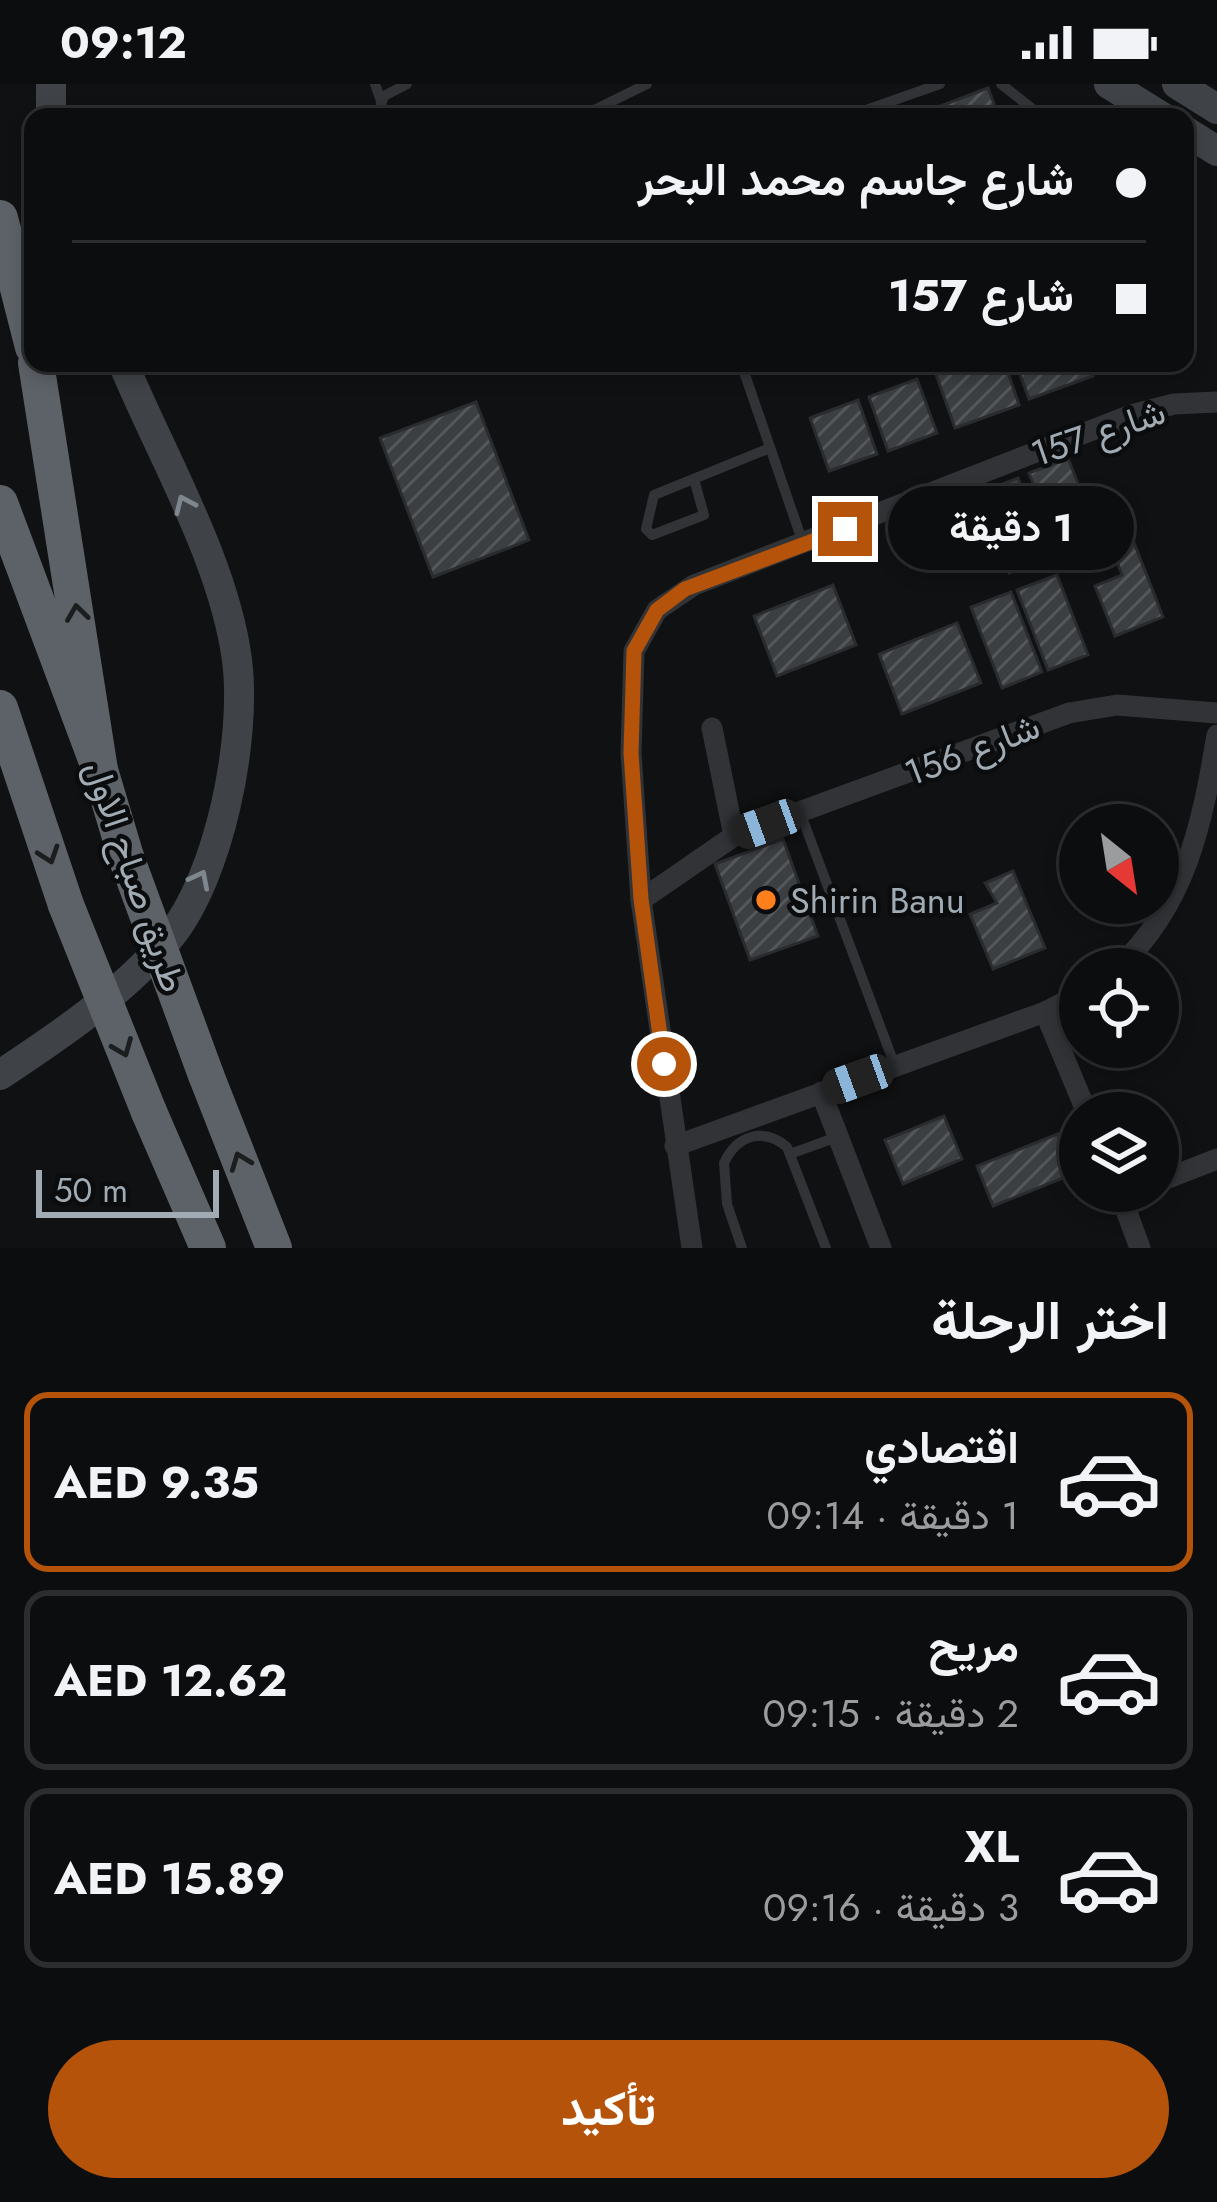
<!DOCTYPE html>
<html lang="ar">
<meta charset="utf-8">
<style>
body{margin:0;font-family:Jost,Vazirmatn,sans-serif;background:#1a1b1c;color:#f1f3f6;direction:rtl;height:100vh;display:flex;flex-direction:column;font-size:45px;white-space:nowrap}
*{box-sizing:border-box;margin:0}
p{font-size:39px;color:#9a9c9e}
.icon{flex:none;width:66px;height:66px;fill:none;stroke:currentColor;stroke-width:2;stroke-linecap:round;stroke-linejoin:round}
.map{position:relative;height:1164px;overflow:hidden;direction:ltr}
.panel{display:flex;flex-direction:column;background:#0c0d0e;flex:1}
.panel>*{flex:none}
.banner{position:absolute;left:24px;top:24px;width:1170px;height:264px;border-radius:24px;box-shadow:0 6px 18px #0003,0 0 0 3px #2c2d2e;direction:rtl;display:grid;align-content:center;height:264px;padding:0 48px;background:#0c0d0e}
.needle{width:78px;rotate:150deg}
.fabs{position:absolute;left:1059px;top:720px;display:grid;gap:24px}
.fabs a{display:grid;place-items:center;width:120px;height:120px;border-radius:50%;background:#0c0d0e;box-shadow:0 6px 18px #0003,0 0 0 3px #2c2d2e;font-size:60px}
.scale{position:absolute;left:36px;bottom:30px;width:183px;box-sizing:border-box;padding-left:12px;border:6px solid #a0abb4;border-top:0;font-size:33px;line-height:42px;white-space:nowrap;color:#a0abb4;-webkit-text-stroke:9px #0b0c0d;paint-order:stroke}
.end{position:absolute;width:54px;height:54px;margin:-27px;border:15px solid #b45309;background:#fff;box-shadow:0 0 0 6px #fff}
.from{border-radius:50%}
.bubble{position:absolute;height:84px;border-radius:42px;background:#0c0d0e;box-shadow:0 6px 18px #0003,0 0 0 3px #2c2d2e;font-size:39px;font-weight:700;line-height:84px;text-align:center;direction:rtl}
.car{position:absolute;width:36px;height:72px;margin:-36px -18px;border-radius:15px;box-shadow:0 0 9px 3px #0007;background:linear-gradient(#222 24%,#8ab4d8 0 40%,#222 0 76%,#8ab4d8 0 86%,#222 0)}
.banner b{display:flex;align-items:center;gap:42px;height:114px;font-size:45px}
.banner b+b{border-top:3px solid #2c2d2e}
.banner i{width:30px;height:30px;background:#f1f3f6}
ul{padding:0;list-style:none}
li{display:flex;align-items:center;gap:36px;height:180px;margin:0 24px 18px;padding:0 24px;border:6px solid #2c2d2e;border-radius:24px}
li div{flex:1}
li b{display:block;font-size:45px}
li em{font-style:normal;font-weight:700}
li.active{border-color:#b45309}
li>.icon{width:108px;height:108px;stroke-width:1.5}
h2{padding:0 48px;font-size:54px;line-height:144px}
.button{display:flex;gap:24px;margin-top:auto;padding:24px 48px}
.button a{flex:1;height:138px;border-radius:72px;background:#b45309;color:#fff;font-size:48px;font-weight:700;line-height:138px;text-align:center}
.status{display:flex;justify-content:space-between;align-items:center;height:84px;padding:0 60px;background:#0c0d0e;direction:ltr}
.status svg{height:33px;fill:currentColor}
.map>svg:first-child{display:block}
</style>
<div class="status"><b>09:12</b><svg viewBox="0 0 49 12"><path d="M0 12V9h3v3zM5 12V6h3v6zM10 12V3h3v9zM15 12V0h3v12zM26 1h20v11H26zM47 4h2v5h-2z"/></svg></div>
<div class="map">
<svg width="1217" height="1164" viewBox="0 0 1217 1164">
<defs>
<pattern id="building-hatch" width="6" height="6" patternUnits="userSpaceOnUse" patternTransform="scale(3)"><rect width="6" height="6" fill="#3c3f42"/><path d="M-1 1l2-2M0 6l6-6M5 7l2-2" fill="none" stroke="#55585b"/></pattern>
</defs>
<rect width="100%" height="100%" fill="#101112"/>
<g fill="url(#building-hatch)" stroke="#2a2b2e" stroke-width="3">
<path d="M988,4l11,29h-73l-2,-5z"/>
<path d="M932,279h73l14,42 -64,23z"/>
<path d="M1016,279h73l4,13 -64,23z"/>
<path d="M917,295l20,54 -49,18 -19,-54z"/>
<path d="M858,316l19,54 -48,17 -19,-53z"/>
<path d="M476,318l53,138 -96,37 -53,-139z"/>
<path d="M1068,374l31,80 -39,15 -31,-80z"/>
<path d="M1018,394l31,79 -40,16 -30,-80z"/>
<path d="M1117,415l46,118 -48,19 -20,-50 27,-11 -26,-67z"/>
<path d="M1057,491l31,80 -40,15 -31,-80z"/>
<path d="M833,501l23,60 -79,31 -23,-60z"/>
<path d="M1011,508l31,80 -40,16 -31,-81z"/>
<path d="M957,539l24,60 -79,31 -23,-60z"/>
<path d="M783,755l35,97 -68,24 -35,-96z"/>
<path d="M1013,787l32,77 -52,21 -23,-55 27,-11 -12,-20z"/>
<path d="M944,1032l18,43 -59,25 -18,-44z"/>
<path d="M1058,1050l15,40 -80,32 -16,-40z"/>
</g>
<g fill="none" stroke-linecap="round" stroke-linejoin="round">
<g stroke="#313337" stroke-width="10">
<path d="M375,0l6,17"/>
<path d="M1001,0l42,33"/>
<path d="M377,33l7,-21 23,-12"/>
<path d="M580,33l67,-33"/>
<path d="M846,33l94,-33"/>
<path d="M741,279l62,180"/>
<path d="M694,395l10,36 -52,20 -6,-6 8,-34 116,-47"/>
<path d="M800,728l95,254"/>
<path d="M790,1070l47,-17"/>
<path d="M742,1164l-15,-44 -3,-41c13,-28 39,-36 63,-16l39,101"/>
</g>
<g stroke="#313337" stroke-width="21">
<path d="M712,644l22,108"/>
<path d="M641,816l93,-64 335,-123 48,-8 100,8"/>
<path d="M1117,885c69,-64 85,-144 100,-234"/>
<path d="M1045,928l42,101"/>
<path d="M821,1008l60,156"/>
<path d="M675,1062l370,-134 35,-18"/>
<path d="M1158,1098l59,-23"/>
<path d="M1119,1107l21,57"/>
<path d="M692,1164l-51,-348 -10,-147 3,-102 23,-41 37,-25 437,-170 43,-11 43,-2"/>
</g>
<g stroke="#3f4347" stroke-width="30">
<path d="M1109,0l53,33"/>
<path d="M1177,0l40,25"/>
<path d="M51,33v-33"/>
<path d="M1185,47l32,20"/>
<path d="M0,991c59,-39 124,-83 169,-137 51,-62 78,-200 68,-278 -13,-99 -76,-205 -114,-297"/>
</g>
<g stroke="#5d6268" stroke-width="36">
<path d="M0,134l33,129"/>
<path d="M36,279l64,407"/>
<path d="M0,419l100,267 26,87"/>
<path d="M0,624l66,197"/>
<path d="M206,991l68,173"/>
<path d="M149,1028l59,136"/>
</g>
<g stroke="#5d6268" stroke-width="36">
<path d="M126,773l80,218"/>
<path d="M66,821l83,207"/>
</g>
</g>
<defs><path id="oneway-chevron" d="M-2-3.5L2.5 0L-2 3.5" fill="none" stroke-width="1.6" stroke-linecap="round" stroke-linejoin="round" transform="scale(3)"/></defs>
<g stroke="#7e878e">
<use href="#oneway-chevron" transform="translate(184 420) rotate(-114)"/>
<use href="#oneway-chevron" transform="translate(200 795) rotate(-63)"/>
</g>
<g stroke="#1b1d1f">
<use href="#oneway-chevron" transform="translate(77 529) rotate(-98)"/>
<use href="#oneway-chevron" transform="translate(49 771) rotate(71)"/>
<use href="#oneway-chevron" transform="translate(123 964) rotate(68)"/>
<use href="#oneway-chevron" transform="translate(240 1077) rotate(-111)"/>
</g>
<g fill="none" stroke-linecap="round" stroke-linejoin="round">
<path stroke="#b45309" stroke-width="15" d="M664,980l-23,-165 -10,-146 3,-102 23,-41 28,-21 160,-60"/>
</g>
<circle fill="#fd801d" stroke="#0b0c0d" stroke-width="4.5" cx="766" cy="816" r="12"/>
<g text-anchor="middle" dominant-baseline="central" stroke-width="9" stroke-linejoin="round" paint-order="stroke">
<g font-size="36" fill="#a0abb4" stroke="#0b0c0d">
<text transform="translate(1098 348) rotate(-19)">شارع 157</text>
<text transform="translate(972 665) rotate(-21)">شارع 156</text>
<text transform="translate(136 792) rotate(71)">طريق صباح الاول</text>
</g>
<g font-size="36" fill="#a0abb4" stroke="#0b0c0d" text-anchor="start">
<text x="790" y="816">Shirin Banu</text>
</g>
</g>
</svg>
<div class="fabs">
<a><svg class="needle" viewBox="-14 -14 28 28"><path d="M0-13l5 13h-10z" fill="#e53935"/><path d="M0 13l5-13h-10z" fill="#9a9c9e"/></svg></a>
<a><svg class="icon" aria-label="locate" viewBox="0 0 24 24"><circle cx="12" cy="12" r="6"/><path d="M12 2v4M12 18v4M2 12h4M18 12h4"/></svg></a>
<a><svg class="icon" aria-label="layers" viewBox="0 0 24 24"><path d="M12 4l9 5-9 5-9-5zM3 14l9 5 9-5"/></svg></a>
</div>
<div class="scale">50 m</div>
<i class="end from" style="left:664px;top:980px"></i>
<i class="end" style="left:845px;top:445px"></i>
<div class="bubble" style="left:888px;top:402px;width:246px">1 دقيقة</div>
<i class="car" style="left:767px;top:740px;rotate:250deg"></i>
<i class="car" style="left:858px;top:995px;rotate:250deg"></i>
<div class="banner">
<b><i class="from"></i>شارع جاسم محمد البحر</b>
<b><i></i>شارع 157</b>
</div>
</div>
<section class="panel">
<h2>اختر الرحلة</h2>
<ul>
<li class="active"><svg class="icon" aria-label="car" viewBox="0 0 24 24"><path d="M5 17H2v-5l4-1 3-4h7l3 4 3 1v5h-3M9 17h6M6 11h13"/><circle cx="7" cy="17" r="2"/><circle cx="17" cy="17" r="2"/></svg><div><b>اقتصادي</b><p>1 دقيقة · 09:14</p></div><em>AED 9.35</em></li>
<li><svg class="icon" aria-label="car" viewBox="0 0 24 24"><path d="M5 17H2v-5l4-1 3-4h7l3 4 3 1v5h-3M9 17h6M6 11h13"/><circle cx="7" cy="17" r="2"/><circle cx="17" cy="17" r="2"/></svg><div><b>مريح</b><p>2 دقيقة · 09:15</p></div><em>AED 12.62</em></li>
<li><svg class="icon" aria-label="car" viewBox="0 0 24 24"><path d="M5 17H2v-5l4-1 3-4h7l3 4 3 1v5h-3M9 17h6M6 11h13"/><circle cx="7" cy="17" r="2"/><circle cx="17" cy="17" r="2"/></svg><div><b>XL</b><p>3 دقيقة · 09:16</p></div><em>AED 15.89</em></li>
</ul>
<div class="button"><a>تأكيد</a></div>
</section>
